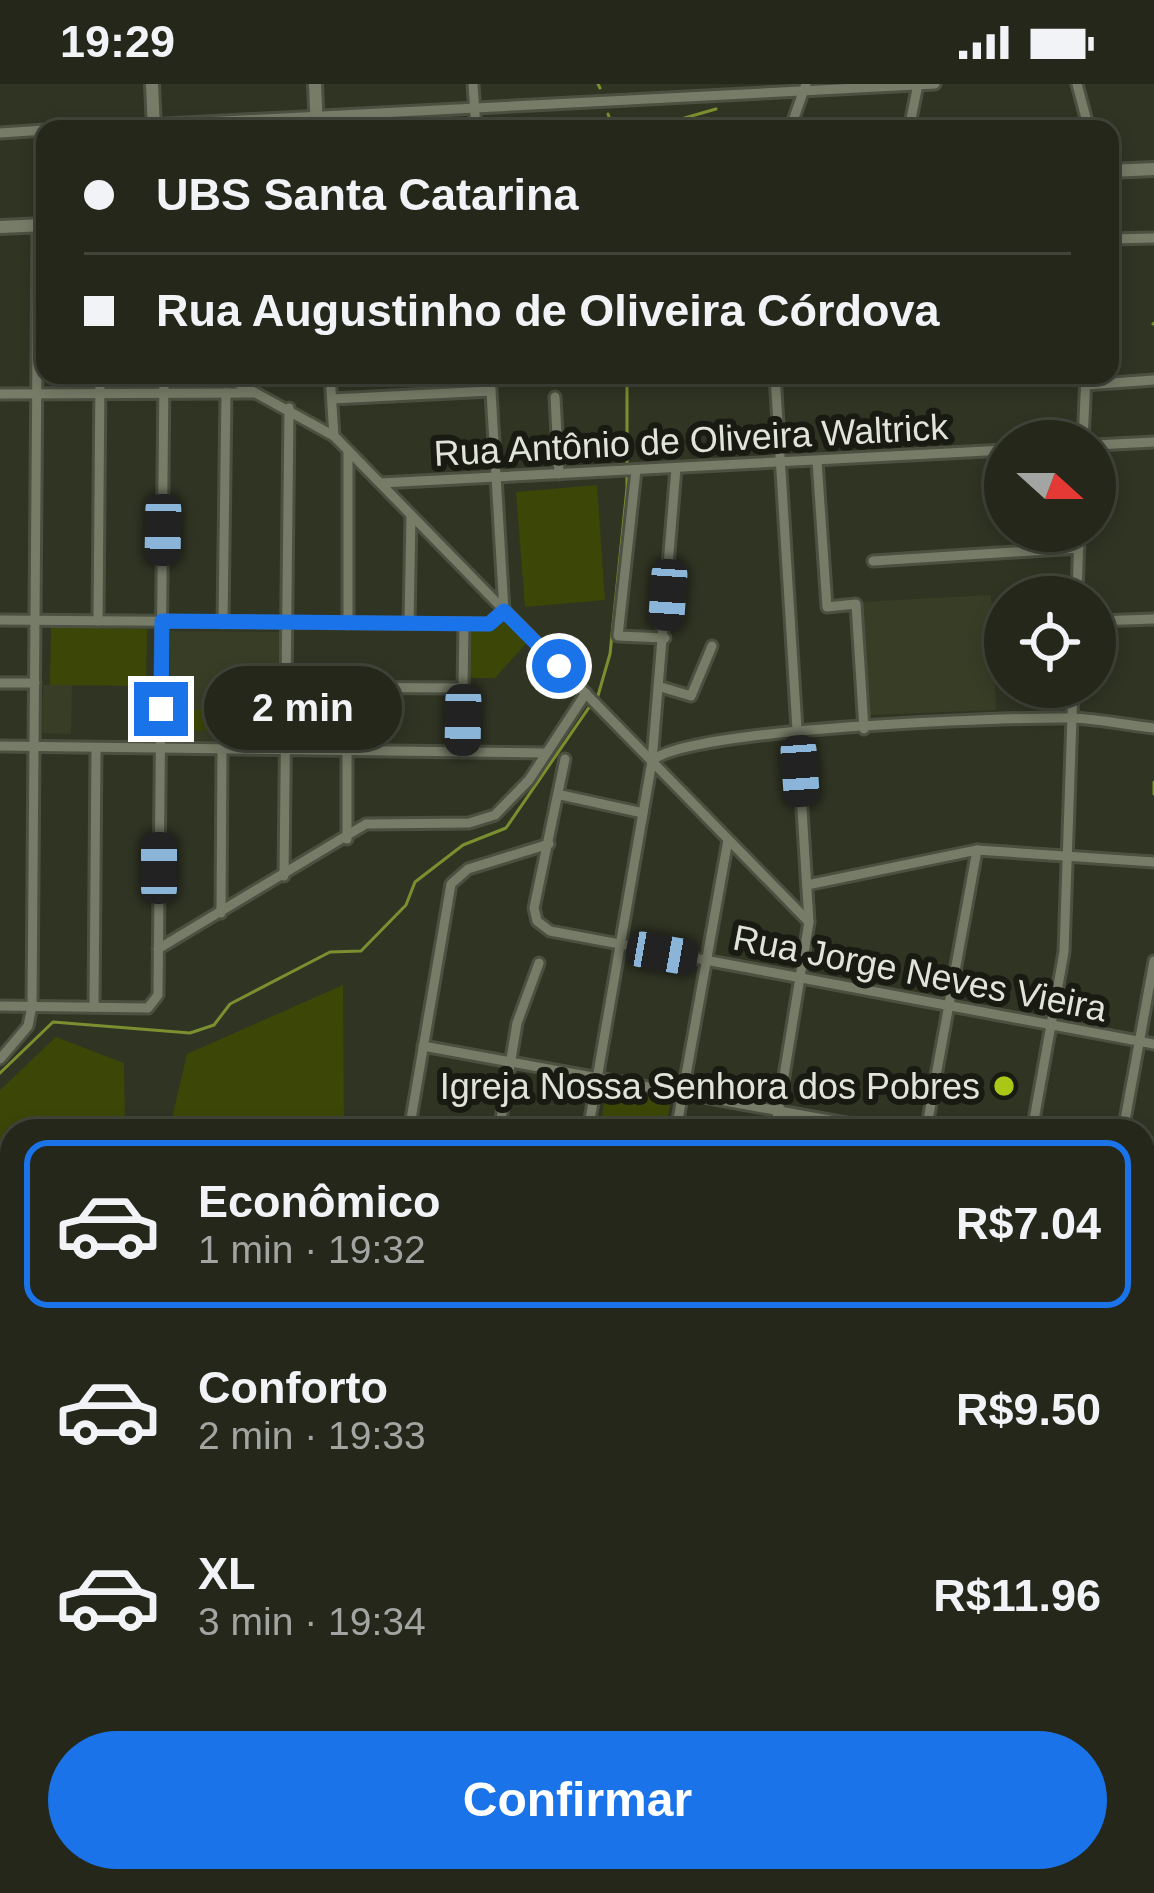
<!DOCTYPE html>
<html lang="pt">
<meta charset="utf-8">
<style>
body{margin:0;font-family:Helvetica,sans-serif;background:#2c2f23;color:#f1f3f6;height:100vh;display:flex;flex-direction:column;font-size:45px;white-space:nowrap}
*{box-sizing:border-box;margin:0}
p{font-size:39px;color:#a3a5a2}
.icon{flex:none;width:66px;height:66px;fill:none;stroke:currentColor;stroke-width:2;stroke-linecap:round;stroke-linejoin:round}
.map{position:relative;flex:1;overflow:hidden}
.drawer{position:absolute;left:0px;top:1035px;width:1155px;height:774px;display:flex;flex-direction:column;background:#24271a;border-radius:36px 36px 0 0;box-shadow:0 6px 18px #0003,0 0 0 3px #414439}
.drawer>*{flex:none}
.guide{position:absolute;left:36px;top:36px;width:1083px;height:264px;border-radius:24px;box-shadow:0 6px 18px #0003,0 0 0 3px #414439;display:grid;align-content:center;height:264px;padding:0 48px;background:#24271a}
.needle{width:78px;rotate:111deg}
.fabs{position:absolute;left:984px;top:336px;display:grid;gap:24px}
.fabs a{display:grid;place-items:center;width:132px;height:132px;border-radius:50%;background:#24271a;box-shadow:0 6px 18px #0003,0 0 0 3px #414439;font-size:60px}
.end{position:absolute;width:54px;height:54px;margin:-27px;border:15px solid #1a73e8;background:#fff;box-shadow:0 0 0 6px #fff}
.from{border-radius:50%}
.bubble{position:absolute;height:84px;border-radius:42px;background:#24271a;box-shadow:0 6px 18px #0003,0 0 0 3px #414439;font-size:39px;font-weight:800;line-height:84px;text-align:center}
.car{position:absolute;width:36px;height:72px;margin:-36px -18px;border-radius:15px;box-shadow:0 0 9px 3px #0007;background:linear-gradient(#222 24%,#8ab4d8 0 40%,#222 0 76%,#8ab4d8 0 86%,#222 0)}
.guide b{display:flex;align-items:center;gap:42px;height:114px;font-size:45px}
.guide b+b{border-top:3px solid #414439}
.guide i{width:30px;height:30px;background:#f1f3f6}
ul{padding:21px 0 0;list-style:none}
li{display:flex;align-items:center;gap:36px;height:168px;margin:0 24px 18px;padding:0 24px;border:6px solid transparent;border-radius:24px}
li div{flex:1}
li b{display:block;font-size:45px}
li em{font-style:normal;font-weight:800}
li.active{border-color:#1a73e8}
li>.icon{width:108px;height:108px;stroke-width:1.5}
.cta{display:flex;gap:24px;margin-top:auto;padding:24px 48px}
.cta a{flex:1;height:138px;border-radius:72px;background:#1a73e8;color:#fff;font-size:48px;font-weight:800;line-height:138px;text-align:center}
.status{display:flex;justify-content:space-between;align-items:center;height:84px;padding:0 60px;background:#24271a;direction:ltr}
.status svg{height:33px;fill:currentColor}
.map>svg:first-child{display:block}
</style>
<div class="status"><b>19:29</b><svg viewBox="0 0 49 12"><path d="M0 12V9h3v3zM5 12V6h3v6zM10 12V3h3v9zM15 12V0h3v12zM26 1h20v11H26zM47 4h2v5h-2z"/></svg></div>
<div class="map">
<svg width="1154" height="1809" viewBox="0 0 1154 1809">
<rect width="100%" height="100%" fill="#303423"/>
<g fill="#383d26">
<path d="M503,291h114v5l-114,6z"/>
<path d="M991,511l5,115 -127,5 -9,-113z"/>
<path d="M170,547l109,1 -2,110 -109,-2z"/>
<path d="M43,601h29l-1,49 -29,-1z"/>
</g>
<g fill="#3b4607">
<path d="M597,401l8,115 -80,7 -9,-115z"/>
<path d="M504,527l27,27 -36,40h-32l1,-54h25z"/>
<path d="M51,543l96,2 -1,57 -96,-1z"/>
<path d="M188,626h34v21l-34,-1z"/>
<path d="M343,901l1,146h-175l18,-77z"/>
<path d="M56,953l68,26 1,68h-113v85l-12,3v-129z"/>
<path d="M607,1004l64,10 -5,33h-67z"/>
<path d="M12,1226v378l-12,1v-377z"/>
<path d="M183,1797h343l24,12h-529z"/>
</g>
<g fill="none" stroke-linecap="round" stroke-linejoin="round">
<g stroke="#7c8f30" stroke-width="3">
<path d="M598,0l2,4"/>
<path d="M608,30l5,15"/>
<path d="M646,45l70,-20"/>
<path d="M1153,240l1,-1"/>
<path d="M597,615l13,-45 17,-166v-113"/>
<path d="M1154,698v12"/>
<path d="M0,989l53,-51 137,11 24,-8 16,-21 100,-52 31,-1 45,-46 9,-23 48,-37 43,-17 84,-122"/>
<path d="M1143,1196l11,-40"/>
<path d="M0,1248l12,-8"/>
</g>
<defs>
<g id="minor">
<path d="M473,0l3,45"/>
<path d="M1077,0l12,45"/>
<path d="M71,45l864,-45"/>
<path d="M790,45l16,-45"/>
<path d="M909,45l9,-45"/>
<path d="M0,49l45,-3"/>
<path d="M1110,155l44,-1"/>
<path d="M223,291l111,61 475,486"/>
<path d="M330,291l4,61"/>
<path d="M490,291l14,236"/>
<path d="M775,291l34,547 -34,209"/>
<path d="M1085,301l69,-5"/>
<path d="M0,310l253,-1"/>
<path d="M555,313l4,77"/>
<path d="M332,315l159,-8"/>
<path d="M1083,357l3,-66"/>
<path d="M1095,361l59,-3"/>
<path d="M817,377l10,146 29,-3 8,125"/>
<path d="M636,386l-18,166 47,2"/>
<path d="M381,399l624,-33"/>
<path d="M873,477l206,-13"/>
<path d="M1077,513l2,-66"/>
<path d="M0,536l489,4 15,-13"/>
<path d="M98,537l2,-246"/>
<path d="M1095,537l59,-2"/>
<path d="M223,538l3,-229"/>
<path d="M348,539v-172"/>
<path d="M409,539l2,-108"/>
<path d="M0,599h35"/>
<path d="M286,603l177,1"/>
<path d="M661,603l30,9 21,-50"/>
<path d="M0,662l546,7"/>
<path d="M462,668l2,-128"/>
<path d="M565,675l-31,149 3,13 13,10 604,113"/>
<path d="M652,677c33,-33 357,-44 419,-43 28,1 56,7 83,10"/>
<path d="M561,711l82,18"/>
<path d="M347,755v-88"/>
<path d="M284,792l5,-468"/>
<path d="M807,801l170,-35 177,12"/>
<path d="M221,829l1,-164"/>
<path d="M158,865l208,-125 103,-1 26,-8 34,-35 57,-87"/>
<path d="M0,922l148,2 10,-13 6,-620"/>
<path d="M94,923l2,-259"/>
<path d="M423,962l467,85"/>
<path d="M0,975l28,-33 4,-20 6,-781"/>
<path d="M409,1047l42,-247 17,-15 81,-25"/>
<path d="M499,1047l18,-108 22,-60"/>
<path d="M588,1047l64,-370 24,-293"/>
<path d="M676,1047l52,-291"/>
<path d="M926,1047l51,-281"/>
<path d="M1032,1047l32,-179 9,-265"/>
<path d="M1123,1047l31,-170"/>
<path d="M1143,1093l11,2"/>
<path d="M1144,1221l10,2"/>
<path d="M1143,1335l11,1"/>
<path d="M1143,1409l10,-17 1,-36"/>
<path d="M1143,1472l11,11"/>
<path d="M1143,1584l11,-37"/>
<path d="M0,1630l12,-1"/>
<path d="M1143,1702l11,-35"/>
<path d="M1143,1763l11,2"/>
<path d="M588,1797l32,12"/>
<path d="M765,1797l15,12"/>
<path d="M1031,1797l6,12"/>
<path d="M1106,1797l9,1 -1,11"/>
</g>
<g id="tertiary">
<path d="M152,0l2,45"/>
<path d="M315,0l2,45"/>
<path d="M1110,87l44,-2"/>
<path d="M0,143l45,-2"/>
</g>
</defs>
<use href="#minor" stroke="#4c5041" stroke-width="15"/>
<use href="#tertiary" stroke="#4c5041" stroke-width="18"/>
<use href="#minor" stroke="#777c68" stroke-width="9"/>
<use href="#tertiary" stroke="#777c68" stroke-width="12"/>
</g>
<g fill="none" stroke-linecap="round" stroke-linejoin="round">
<path stroke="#1a73e8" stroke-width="15" d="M161,625l1,-88 327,3 15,-13 55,55"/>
</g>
<circle fill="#aac718" stroke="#191b13" stroke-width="4.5" cx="1004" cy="1002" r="12"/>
<g text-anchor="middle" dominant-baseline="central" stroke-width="12" stroke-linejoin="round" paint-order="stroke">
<g font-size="36" fill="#e1e4d9" stroke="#191b13">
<text transform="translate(691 356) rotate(-3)">Rua Antônio de Oliveira Waltrick</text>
<text transform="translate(920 889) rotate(11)">Rua Jorge Neves Vieira</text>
</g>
<g font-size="36" fill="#e1e4d9" stroke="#191b13" text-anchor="end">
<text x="980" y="1002">Igreja Nossa Senhora dos Pobres</text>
</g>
</g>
</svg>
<div class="fabs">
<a><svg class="needle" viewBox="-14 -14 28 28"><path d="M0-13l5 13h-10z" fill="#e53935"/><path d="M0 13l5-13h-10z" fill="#a3a5a2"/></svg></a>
<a><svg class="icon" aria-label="locate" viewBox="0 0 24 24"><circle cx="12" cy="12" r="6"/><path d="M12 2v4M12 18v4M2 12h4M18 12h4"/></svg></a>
</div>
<i class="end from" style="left:559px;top:582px"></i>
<i class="end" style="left:161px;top:625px"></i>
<div class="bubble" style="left:204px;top:582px;width:198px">2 min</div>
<i class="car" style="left:163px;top:446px;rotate:181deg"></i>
<i class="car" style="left:668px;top:511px;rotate:184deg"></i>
<i class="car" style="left:463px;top:636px;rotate:181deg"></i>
<i class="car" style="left:800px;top:687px;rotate:176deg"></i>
<i class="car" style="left:159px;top:784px;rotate:0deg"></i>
<i class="car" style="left:662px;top:869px;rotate:100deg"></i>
<div class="guide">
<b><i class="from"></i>UBS Santa Catarina</b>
<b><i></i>Rua Augustinho de Oliveira Córdova</b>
</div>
<section class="drawer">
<ul>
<li class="active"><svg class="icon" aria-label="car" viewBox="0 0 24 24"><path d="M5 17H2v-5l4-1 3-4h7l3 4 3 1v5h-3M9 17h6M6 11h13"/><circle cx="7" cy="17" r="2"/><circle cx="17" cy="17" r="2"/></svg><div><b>Econômico</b><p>1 min · 19:32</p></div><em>R$7.04</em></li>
<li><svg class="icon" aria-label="car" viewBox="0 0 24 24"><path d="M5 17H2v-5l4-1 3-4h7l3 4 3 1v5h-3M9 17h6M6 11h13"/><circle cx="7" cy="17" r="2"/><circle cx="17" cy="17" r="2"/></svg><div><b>Conforto</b><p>2 min · 19:33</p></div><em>R$9.50</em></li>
<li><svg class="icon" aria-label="car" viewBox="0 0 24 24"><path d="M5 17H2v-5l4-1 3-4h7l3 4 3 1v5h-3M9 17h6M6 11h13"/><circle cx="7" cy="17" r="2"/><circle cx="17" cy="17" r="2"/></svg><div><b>XL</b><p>3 min · 19:34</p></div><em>R$11.96</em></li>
</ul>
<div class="cta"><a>Confirmar</a></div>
</section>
</div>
